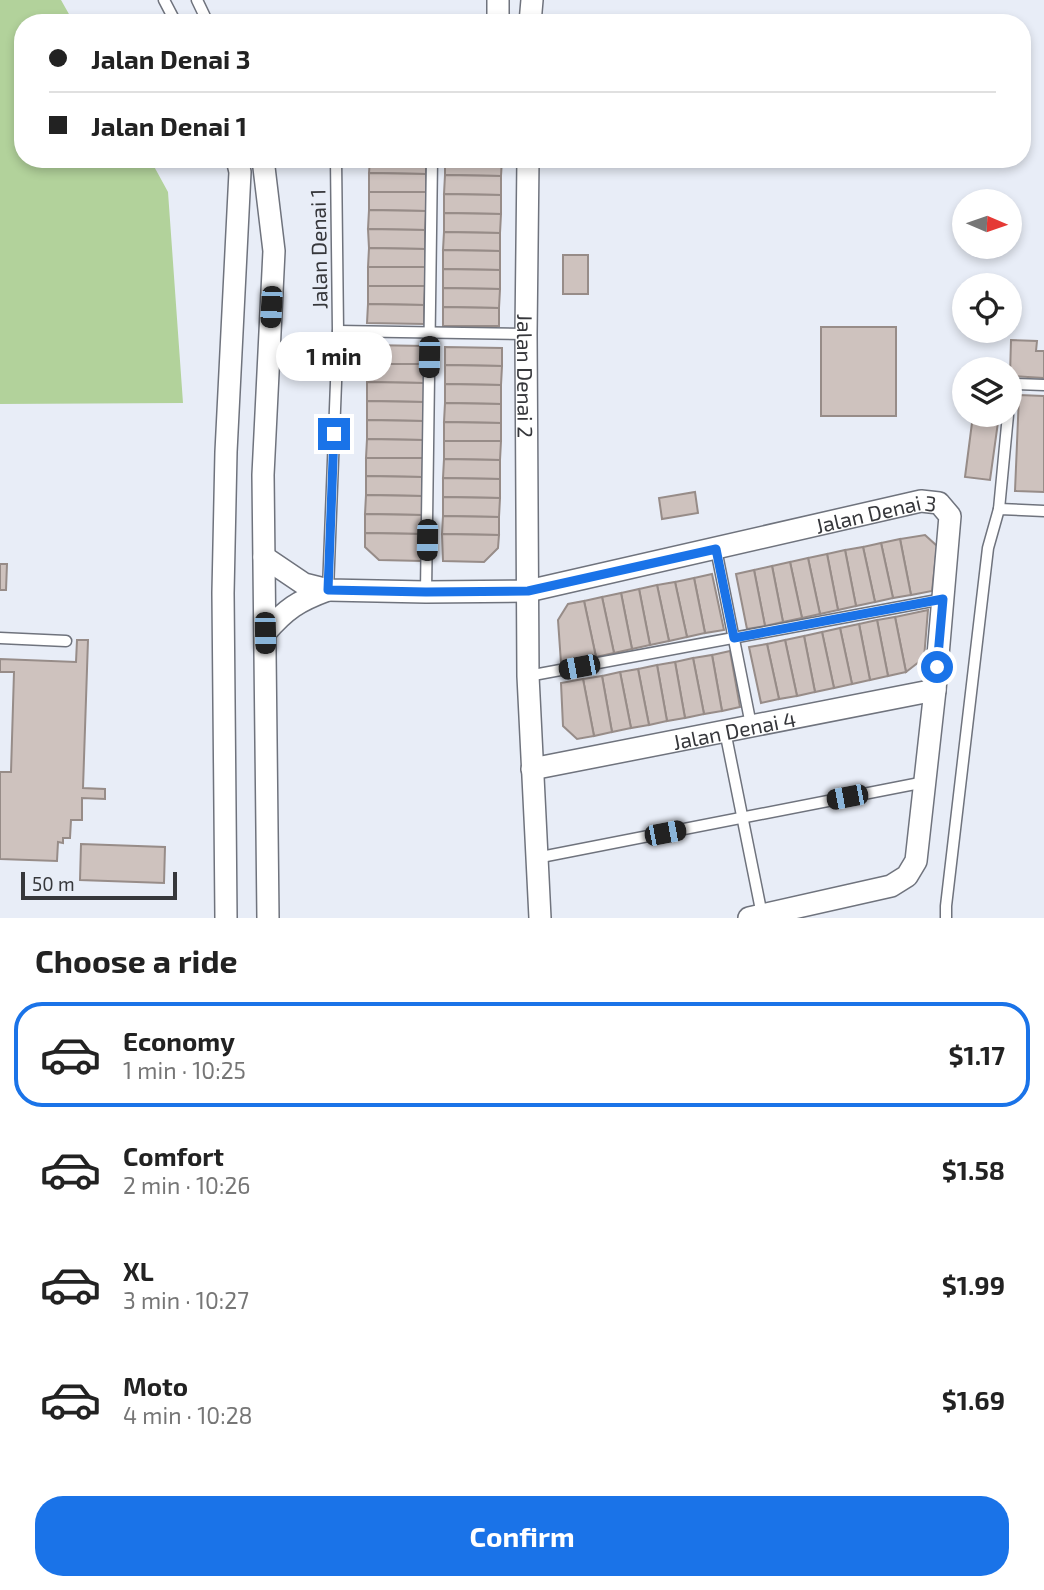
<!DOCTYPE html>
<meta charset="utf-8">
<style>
body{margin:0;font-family:"Exo 2",sans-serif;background:#f6f6f6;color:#222;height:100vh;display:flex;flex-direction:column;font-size:26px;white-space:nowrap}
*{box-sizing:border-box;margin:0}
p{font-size:23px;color:#767676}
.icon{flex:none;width:38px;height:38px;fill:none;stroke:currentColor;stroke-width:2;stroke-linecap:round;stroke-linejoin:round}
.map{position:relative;height:918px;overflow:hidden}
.panel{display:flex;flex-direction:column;background:#fff;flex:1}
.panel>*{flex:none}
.banner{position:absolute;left:14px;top:14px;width:1017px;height:154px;border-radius:28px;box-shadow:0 4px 10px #0003;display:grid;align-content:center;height:154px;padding:0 35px;background:#fff}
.needle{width:46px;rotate:92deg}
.controls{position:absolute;left:952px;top:189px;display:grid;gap:14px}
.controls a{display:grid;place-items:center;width:70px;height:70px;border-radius:50%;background:#fff;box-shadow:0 4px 10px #0003;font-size:35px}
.scale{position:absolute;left:21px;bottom:18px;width:156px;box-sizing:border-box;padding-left:7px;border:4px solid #36373b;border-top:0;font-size:19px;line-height:24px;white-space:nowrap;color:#36373b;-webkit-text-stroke:5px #e8edf7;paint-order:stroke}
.end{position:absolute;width:32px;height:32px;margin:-16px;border:9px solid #1a73e8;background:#fff;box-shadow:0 0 0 4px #fff}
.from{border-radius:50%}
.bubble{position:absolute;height:49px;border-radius:24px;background:#fff;box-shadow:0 4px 10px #0003;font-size:23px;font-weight:700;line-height:49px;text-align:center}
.car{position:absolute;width:21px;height:42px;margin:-21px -10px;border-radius:9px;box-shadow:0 0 5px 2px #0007;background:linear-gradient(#222 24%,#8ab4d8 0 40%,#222 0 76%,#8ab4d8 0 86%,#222 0)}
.banner b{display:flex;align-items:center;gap:24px;height:66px;font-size:26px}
.banner b+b{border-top:2px solid #e0e0e0}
.banner i{width:18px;height:18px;background:#222}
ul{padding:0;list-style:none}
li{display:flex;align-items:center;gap:21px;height:105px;margin:0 14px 10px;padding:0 21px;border:4px solid transparent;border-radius:28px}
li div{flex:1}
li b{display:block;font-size:26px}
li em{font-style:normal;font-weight:700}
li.selected{border-color:#1a73e8}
li>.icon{width:63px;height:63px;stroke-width:1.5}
h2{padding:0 35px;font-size:32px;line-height:84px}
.action{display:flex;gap:14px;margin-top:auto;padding:14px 35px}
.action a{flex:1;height:80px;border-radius:28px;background:#1a73e8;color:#fff;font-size:28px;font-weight:700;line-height:80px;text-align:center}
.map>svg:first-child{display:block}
</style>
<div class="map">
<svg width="1044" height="918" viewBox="0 0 1044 918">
<rect width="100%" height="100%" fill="#e8edf7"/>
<path fill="#b2d29b" d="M0,0h61l13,23h-51v136h127l18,33 15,211 -183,1z"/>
<g fill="#cec2be" stroke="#978c88" stroke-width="2">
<path d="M370,159h56v15l-57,-1z"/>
<path d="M445,159h57l-1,17 -56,-1z"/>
<path d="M369,173l57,1v18h-57z"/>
<path d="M445,175l56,1v19l-57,-1z"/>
<path d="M369,192h57v19l-57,-1z"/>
<path d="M444,194l57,1v19l-57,-1z"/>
<path d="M369,210l57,1 -1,19 -57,-1z"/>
<path d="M444,213l57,1 -1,19 -56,-1z"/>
<path d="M368,229l57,1v19l-56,-1z"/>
<path d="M444,232l56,1v18l-57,-1z"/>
<path d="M369,248l56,1v18h-57z"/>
<path d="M443,250l57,1v19l-57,-1z"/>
<rect x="563" y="255" width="25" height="39"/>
<rect x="368" y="267" width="57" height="19"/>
<path d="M443,269l57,1v19l-57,-1z"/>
<path d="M368,286h57l-1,19 -56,-1z"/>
<path d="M443,288l57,1 -1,19 -56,-1z"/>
<path d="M368,304l56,1v19l-57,-1z"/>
<path d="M443,307l56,1v18h-56z"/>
<rect x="821" y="327" width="75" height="89"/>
<path d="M1011,340l26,1 -1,10h8v27l-34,-2z"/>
<path d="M368,345l57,1 -1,18h-56z"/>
<path d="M445,347l57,1v18l-57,-1z"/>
<path d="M368,364h56v19l-57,-1z"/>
<path d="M445,365l57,1 -1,19 -56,-1z"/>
<path d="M367,382l57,1v19l-57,-1z"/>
<path d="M445,384l56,1v19l-56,-1z"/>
<path d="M1019,395l25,1v96l-29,-1z"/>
<path d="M367,401l57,1 -1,19 -56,-1z"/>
<path d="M445,403l56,1v19l-57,-1z"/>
<path d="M973,415h26l-9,65 -25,-3z"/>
<path d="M367,420l56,1v19l-56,-1z"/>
<path d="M444,422l57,1v18h-57z"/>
<path d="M367,439l56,1v18h-57z"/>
<path d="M444,441h57l-1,19 -56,-1z"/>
<path d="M366,458h57l-1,19 -56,-1z"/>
<path d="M444,459l56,1v19l-57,-1z"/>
<path d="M366,476l56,1v19l-56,-1z"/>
<path d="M443,478l57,1v19l-57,-1z"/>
<path d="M695,492l3,21 -36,6 -3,-21z"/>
<path d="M366,495l56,1v19l-57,-1z"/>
<path d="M443,497l57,1 -1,19 -56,-1z"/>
<path d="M365,514l57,1v19l-57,-1z"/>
<path d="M443,516l56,1v18l-57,-1z"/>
<path d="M365,533l57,1v27l-43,-1 -14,-13z"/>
<path d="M442,534l57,1 -1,13 -14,14 -41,-1z"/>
<path d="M925,535l12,11 -5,45 -21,4 -11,-56z"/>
<path d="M900,539l11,56 -18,3 -12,-55z"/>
<path d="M881,543l12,55 -18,4 -12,-55z"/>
<path d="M863,547l12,55 -19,4 -11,-56z"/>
<path d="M845,550l11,56 -18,4 -11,-56z"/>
<path d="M827,554l11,56 -18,4 -12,-56z"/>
<path d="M808,558l12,56 -18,4 -12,-56z"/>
<path d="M790,562l12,56 -19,4 -11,-56z"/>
<path d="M0,564h7l-1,26h-6z"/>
<path d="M772,566l11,56 -18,4 -11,-56z"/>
<path d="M754,570l11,56 -18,3 -11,-55z"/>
<path d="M712,574l12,56 -19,3 -11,-55z"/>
<path d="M694,578l11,55 -18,4 -12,-55z"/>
<path d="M675,582l12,55 -18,4 -12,-56z"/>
<path d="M657,585l12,56 -19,4 -11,-56z"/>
<path d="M639,589l11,56 -18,4 -11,-56z"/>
<path d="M621,593l11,56 -18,4 -12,-56z"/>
<path d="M602,597l12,56 -18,4 -12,-56z"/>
<path d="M584,601l12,56 -35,6 -3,-43 10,-16z"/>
<path d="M928,610l-4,48 -18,14 -11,-55z"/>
<path d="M895,617l11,55 -18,4 -11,-56z"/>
<path d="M877,620l11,56 -18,4 -11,-56z"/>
<path d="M859,624l11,56 -18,4 -12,-56z"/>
<path d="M840,628l12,56 -18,4 -12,-56z"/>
<path d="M822,632l12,56 -19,4 -11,-56z"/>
<path d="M804,636l11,56 -18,4 -12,-56z"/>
<path d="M77,640h11l-5,148 22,1v10l-23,-1v22h-11l-1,18h-7v5l-5,-1 -1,19 -57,-2v-87h11l3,-100h-14v-13l76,3z"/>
<path d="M785,640l12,56 -18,3 -12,-55z"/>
<path d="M767,644l12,55 -18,4 -12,-56z"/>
<path d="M730,651l10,56 -18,4 -10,-56z"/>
<path d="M712,655l10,56 -18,3 -11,-56z"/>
<path d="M693,658l11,56 -19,4 -10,-56z"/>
<path d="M675,662l10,56 -18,3 -10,-56z"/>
<path d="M657,665l10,56 -18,4 -11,-56z"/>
<path d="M638,669l11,56 -18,3 -11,-56z"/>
<path d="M620,672l11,56 -19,4 -10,-56z"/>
<path d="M602,676l10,56 -18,4 -11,-57z"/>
<path d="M583,679l11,57 -17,3 -14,-13 -2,-43z"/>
<path d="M81,844l84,3 -1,36 -84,-3z"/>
</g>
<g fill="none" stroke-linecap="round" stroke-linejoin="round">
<defs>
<g id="lane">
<path d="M164,0l12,23"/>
<path d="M197,0l11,23"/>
<path d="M338,331l188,3"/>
<path d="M1010,391v-5l4,-2 30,1"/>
<path d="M999,509l9,-94"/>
<path d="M716,549l35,176"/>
<path d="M328,590l10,-259 -2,-172"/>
<path d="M426,592l6,-433"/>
<path d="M0,638l66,3"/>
<path d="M528,676l415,-77"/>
<path d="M725,731l37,184"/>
<path d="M536,858l389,-76"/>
<path d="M946,918v-12l42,-358 11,-39 45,2"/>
</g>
<g id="street">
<path d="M498,0v23"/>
<path d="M530,23l2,-23"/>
<path d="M263,159l11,92 -11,224 5,443"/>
<path id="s1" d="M528,159l-2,175 2,342 12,242"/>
<path id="s2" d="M264,557l40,27 24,6 98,2 102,-1 393,-90 18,2 11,13 -15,174 -19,171 -9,15 -16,10 -142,32"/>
<path d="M265,633c21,-24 33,-32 63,-43"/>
<path id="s3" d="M532,769l403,-79"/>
<path d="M226,918l-3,-325 3,-141 14,-280 -3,-13"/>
</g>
</defs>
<use href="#lane" stroke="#6f737d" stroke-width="13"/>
<use href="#street" stroke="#6f737d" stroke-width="24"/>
<use href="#lane" stroke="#fff" stroke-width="10"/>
<use href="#street" stroke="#fff" stroke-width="21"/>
</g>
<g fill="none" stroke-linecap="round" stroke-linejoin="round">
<path stroke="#1a73e8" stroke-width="9" d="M334,434l-6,156 98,2 102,-1 188,-42 18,89 209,-39 -6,68"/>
</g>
<g text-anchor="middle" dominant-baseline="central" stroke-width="5" stroke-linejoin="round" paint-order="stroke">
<g font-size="21" fill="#36373b" stroke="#e8edf7">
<text transform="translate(318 249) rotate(-91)">Jalan Denai 1</text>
<text stroke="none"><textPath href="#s1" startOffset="217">Jalan Denai 2</textPath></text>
<text stroke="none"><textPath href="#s2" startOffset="630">Jalan Denai 3</textPath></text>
<text stroke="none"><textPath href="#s3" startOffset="206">Jalan Denai 4</textPath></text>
</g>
</g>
</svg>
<div class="controls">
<a><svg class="needle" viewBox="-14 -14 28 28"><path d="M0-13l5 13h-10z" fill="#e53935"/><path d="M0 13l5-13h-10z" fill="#767676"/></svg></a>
<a><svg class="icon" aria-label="locate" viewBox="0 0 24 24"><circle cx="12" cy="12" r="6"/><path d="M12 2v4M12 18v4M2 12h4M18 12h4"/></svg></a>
<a><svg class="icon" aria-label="layers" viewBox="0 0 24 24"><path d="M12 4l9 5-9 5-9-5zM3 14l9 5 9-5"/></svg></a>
</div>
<div class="scale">50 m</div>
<i class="end from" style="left:937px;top:667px"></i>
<i class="end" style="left:334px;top:434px"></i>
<div class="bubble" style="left:276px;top:332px;width:116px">1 min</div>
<i class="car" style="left:271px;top:307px;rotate:183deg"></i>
<i class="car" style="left:429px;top:357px;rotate:181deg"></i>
<i class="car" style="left:427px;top:540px;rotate:181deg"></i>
<i class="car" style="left:265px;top:633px;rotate:179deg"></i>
<i class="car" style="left:579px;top:667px;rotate:259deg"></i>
<i class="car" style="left:847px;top:797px;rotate:259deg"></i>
<i class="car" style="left:665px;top:833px;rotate:79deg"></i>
<div class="banner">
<b><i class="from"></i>Jalan Denai 3</b>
<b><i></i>Jalan Denai 1</b>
</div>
</div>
<section class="panel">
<h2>Choose a ride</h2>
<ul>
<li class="selected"><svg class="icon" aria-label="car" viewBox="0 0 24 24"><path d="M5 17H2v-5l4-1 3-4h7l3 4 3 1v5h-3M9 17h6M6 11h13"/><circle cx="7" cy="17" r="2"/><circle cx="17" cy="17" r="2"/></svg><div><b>Economy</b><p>1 min · 10:25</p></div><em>$1.17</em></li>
<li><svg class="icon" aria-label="car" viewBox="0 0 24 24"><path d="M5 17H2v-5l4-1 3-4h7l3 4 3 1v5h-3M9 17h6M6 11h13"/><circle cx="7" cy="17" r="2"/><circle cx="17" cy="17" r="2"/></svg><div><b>Comfort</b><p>2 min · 10:26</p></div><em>$1.58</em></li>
<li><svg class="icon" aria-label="car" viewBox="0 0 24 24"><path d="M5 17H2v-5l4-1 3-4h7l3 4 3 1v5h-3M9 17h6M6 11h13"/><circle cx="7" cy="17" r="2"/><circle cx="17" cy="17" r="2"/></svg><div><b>XL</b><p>3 min · 10:27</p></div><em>$1.99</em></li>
<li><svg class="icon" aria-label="car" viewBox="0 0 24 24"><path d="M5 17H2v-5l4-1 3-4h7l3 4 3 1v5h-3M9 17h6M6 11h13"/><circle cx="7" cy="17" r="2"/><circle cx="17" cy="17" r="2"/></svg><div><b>Moto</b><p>4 min · 10:28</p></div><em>$1.69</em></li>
</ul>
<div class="action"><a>Confirm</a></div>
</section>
